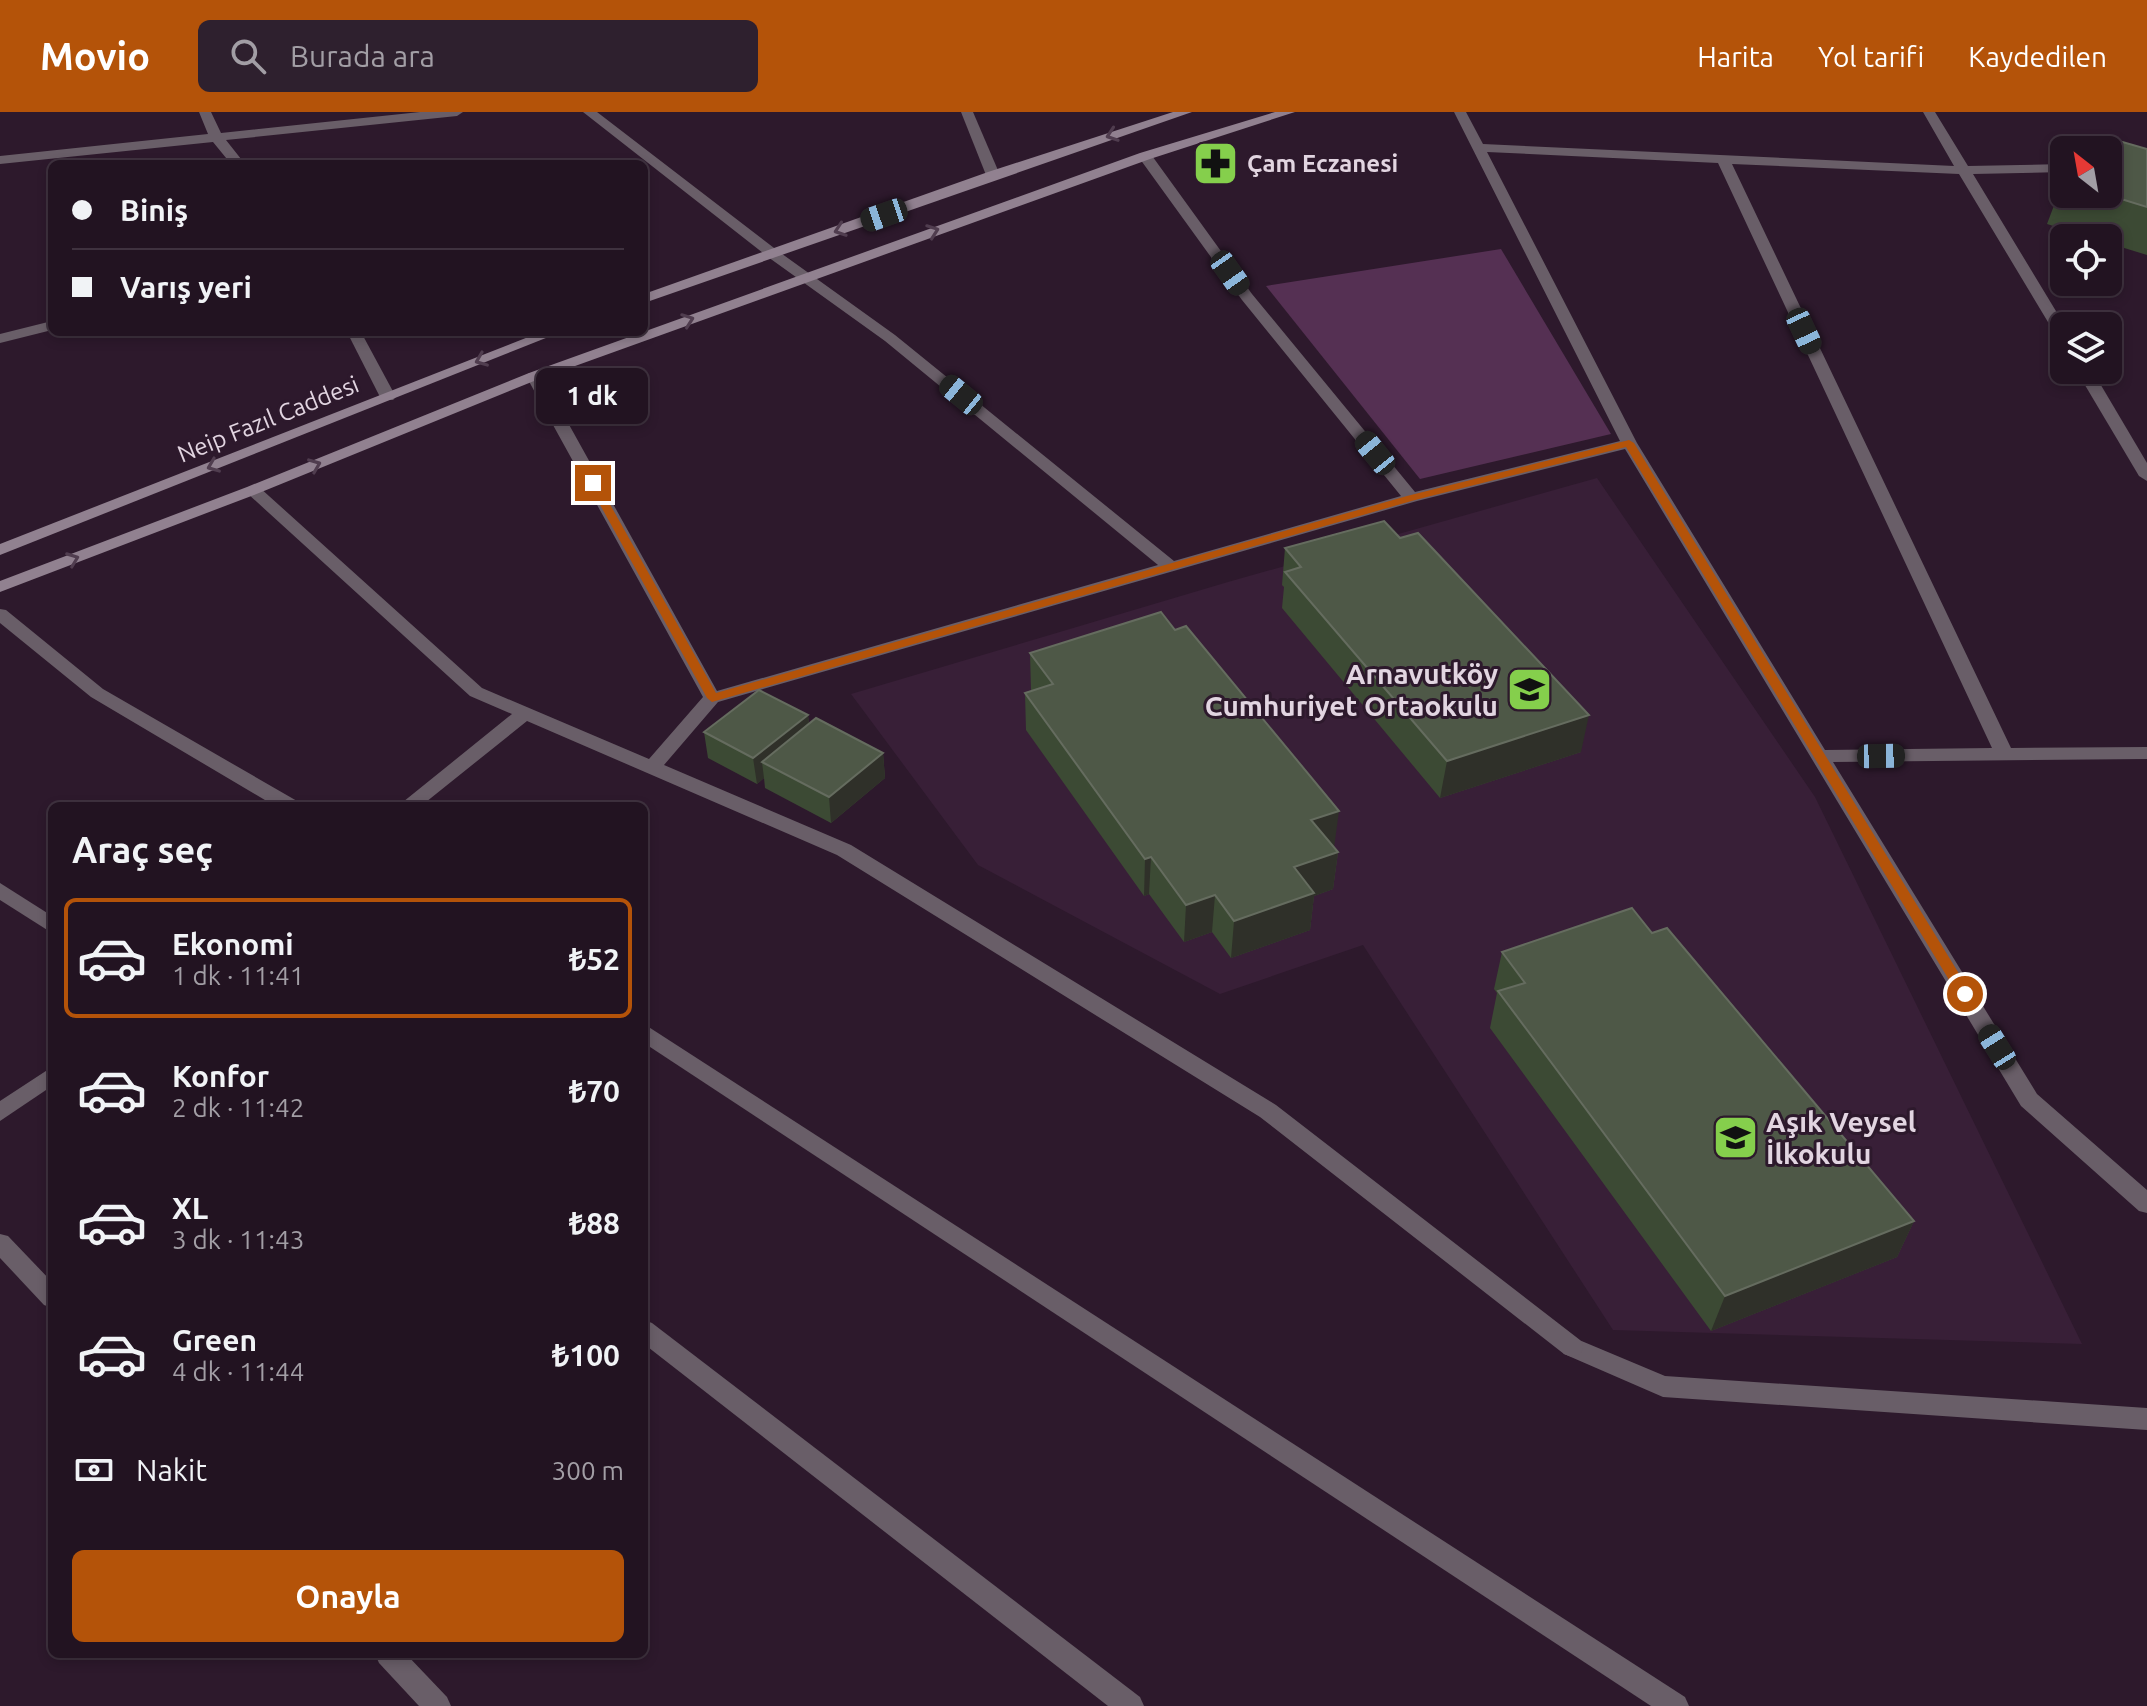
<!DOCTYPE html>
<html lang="tr">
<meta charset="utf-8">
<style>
body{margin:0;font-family:Ubuntu,sans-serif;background:#2e202e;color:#f1f3f6;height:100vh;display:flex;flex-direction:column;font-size:30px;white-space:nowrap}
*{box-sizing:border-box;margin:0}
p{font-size:26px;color:#a29ea5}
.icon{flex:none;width:44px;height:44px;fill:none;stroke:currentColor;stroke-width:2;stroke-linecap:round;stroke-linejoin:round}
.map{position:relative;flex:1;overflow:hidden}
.sheet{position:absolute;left:48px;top:690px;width:600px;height:856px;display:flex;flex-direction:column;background:#221321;border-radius:12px;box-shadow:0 4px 12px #0003,0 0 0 2px #3f323f}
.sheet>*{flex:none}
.banner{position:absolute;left:48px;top:48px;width:600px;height:176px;border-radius:12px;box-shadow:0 4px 12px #0003,0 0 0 2px #3f323f;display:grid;align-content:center;height:176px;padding:0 24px;background:#221321}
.needle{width:52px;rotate:329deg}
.tools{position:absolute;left:2050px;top:24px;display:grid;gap:16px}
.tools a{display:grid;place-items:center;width:72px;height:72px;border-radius:12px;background:#221321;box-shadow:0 4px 12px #0003,0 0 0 2px #3f323f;font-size:40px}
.end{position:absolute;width:36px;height:36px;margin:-18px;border:10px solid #b45309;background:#fff;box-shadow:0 0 0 4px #fff}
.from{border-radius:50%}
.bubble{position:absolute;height:56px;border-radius:12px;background:#221321;box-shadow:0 4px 12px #0003,0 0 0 2px #3f323f;font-size:26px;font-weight:700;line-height:56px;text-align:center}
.car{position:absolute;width:24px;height:48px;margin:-24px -12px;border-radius:10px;box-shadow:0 0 6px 2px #0007;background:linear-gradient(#222 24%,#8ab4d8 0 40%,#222 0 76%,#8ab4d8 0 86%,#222 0)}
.banner b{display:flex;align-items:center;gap:28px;height:76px;font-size:30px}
.banner b+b{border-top:2px solid #3f323f}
.banner i{width:20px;height:20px;background:#f1f3f6}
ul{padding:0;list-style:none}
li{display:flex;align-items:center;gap:24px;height:120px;margin:0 16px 12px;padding:0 8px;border:4px solid transparent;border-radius:12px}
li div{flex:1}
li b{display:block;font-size:30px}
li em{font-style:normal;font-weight:700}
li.on{border-color:#b45309}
li>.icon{width:72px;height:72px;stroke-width:1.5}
h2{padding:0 24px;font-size:36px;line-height:96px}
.pay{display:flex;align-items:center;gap:20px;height:88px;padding:0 24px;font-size:30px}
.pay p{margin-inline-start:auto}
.cta{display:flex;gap:16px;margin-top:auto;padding:16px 24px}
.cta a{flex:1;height:92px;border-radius:12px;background:#b45309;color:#fff;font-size:32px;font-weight:700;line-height:92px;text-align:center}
header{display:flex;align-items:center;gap:48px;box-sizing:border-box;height:112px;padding:0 40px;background:#b45309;color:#fff}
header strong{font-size:38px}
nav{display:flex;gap:44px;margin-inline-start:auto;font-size:28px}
.search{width:560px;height:72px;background:#2e202e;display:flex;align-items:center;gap:20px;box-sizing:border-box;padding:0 28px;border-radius:12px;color:#a29ea5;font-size:30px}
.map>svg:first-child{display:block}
</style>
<header>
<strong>Movio</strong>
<div class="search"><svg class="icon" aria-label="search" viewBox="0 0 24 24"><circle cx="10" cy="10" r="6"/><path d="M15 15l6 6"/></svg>Burada ara</div>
<nav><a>Harita</a><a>Yol tarifi</a><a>Kaydedilen</a></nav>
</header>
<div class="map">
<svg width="2147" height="1594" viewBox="0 0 2147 1594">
<rect width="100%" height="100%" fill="#2d192c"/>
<path fill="#381f37" d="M1597,366l218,319 267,547 -469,-14 -250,-385 -143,49 -242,-129 -127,-171 377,-112z"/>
<path fill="#553053" d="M1501,137l110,185 -191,45 -154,-193z"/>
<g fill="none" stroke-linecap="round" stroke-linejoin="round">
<path fill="#695e68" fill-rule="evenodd" d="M1572,1225l93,39 482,32v22l-484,-33 -99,-43 -4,-7 4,-7z"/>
<g fill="#695e68" fill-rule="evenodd">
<path d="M199,0h12l10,21 199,-21h43l-6,4 -231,24 19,24h-14l-18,-22 -213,22v-8l208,-22z"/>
<path d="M583,0h14l181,139 117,84 279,226 227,-65 -159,-196 -102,-141v-6h10l102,141 163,198 205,-51 -166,-329h12l17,32 471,22 -31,-54h12l33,54 96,-2v8l-91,2 92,152 -1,15 -7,-4 -98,-163 -227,-10 279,584 136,-1v12l-314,3 204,332 110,96v23l-8,-2 -118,-105 -396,-657 -208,52 -699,201 -54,63 187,80 425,260 304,235 4,7 -4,7 -8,3 -8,-3 -304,-237 -423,-262 -310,-134 -106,85h-23l114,-92 -42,-18 -223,-203v-6h12l223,201 167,71 54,-62 -177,-321 3,-3h10l3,3 175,315 441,-126 -273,-224 -117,-84zM1487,40l231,11 274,585 -167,2 -188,-307z"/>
<path d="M52,209v9l-52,13v-9z"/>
<path d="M347,220h14l35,65 -3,3h-10l-3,-3z"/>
<path d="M2076,258h16l55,93v18l-8,-5z"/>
<path d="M0,497l6,1 97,79 194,112 3,5h-25l-184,-109 -91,-74z"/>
<path d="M0,771l52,33v17l-52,-33z"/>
<path d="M644,912l1041,673 4,9h-38l-1007,-663z"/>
<path d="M52,955v19l-52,35v-20z"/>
<path d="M0,1122l8,2 44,46v26l-8,-3 -44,-47z"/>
<path d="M644,1208l8,3 488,374 4,9h-36l-464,-362z"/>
<path d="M375,1542h31l41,43 4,9h-32l-40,-43z"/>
</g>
<path fill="#695e68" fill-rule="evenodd" d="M961,0h12l27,63 -2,3 -12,-3z"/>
<g fill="#918190" fill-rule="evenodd">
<path d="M1173,0h19l-548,191v-9l344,-122z"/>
<path d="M1275,0h20l-145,47 -611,220 -280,114 -259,99v-11l247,-94 282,-114 611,-220z"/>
<path d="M541,220h20l-561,223v-11z"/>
</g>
</g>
<g fill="#3c4a34">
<path d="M2147,37v106l-39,-12v-5h-16l-45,-14 17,-45v15h44z"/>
<path d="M1285,436l296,204 -141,46 -158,-190 2,-21 -2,-2z"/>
<path d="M1030,541l304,195 4,4 -5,37 -19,7 -4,34 -79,28 -19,-26 -28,10 -35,-48 -5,2 -118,-166 -1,-37 6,-2z"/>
<path d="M808,603l1,9 74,29 2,25 -54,45 -66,-35 -1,-10 -7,6 -49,-26 -4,-26z"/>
<path d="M1652,821l262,288 -17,36 -186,74 -221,-303 7,-35 -3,-4 8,-37z"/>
</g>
<g fill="#2f3029">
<path d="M808,603l3,25 -49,22 2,16 -7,6 -4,-26z"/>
<path d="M1589,603l-8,37 -141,46 7,-37z"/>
<path d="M883,641l2,25 -54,45 -2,-26z"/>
<path d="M1339,699l-5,37 -23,-28z"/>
<path d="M1338,740l-5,37 -19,7 -4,34 -79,28 3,-37 60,-54z"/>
<path d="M1151,745l-2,37 -5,2 1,-37z"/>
<path d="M1215,783l-3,37 -28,10 2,-37z"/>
<path d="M1914,1109l-17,36 -186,74 14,-35z"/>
</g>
<g fill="#4e5847" stroke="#656c5f" stroke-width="2">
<path d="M2105,25l42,12v58l-42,-13h3v-44h-16z"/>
<path d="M1384,409l16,17 18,-5 171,182 -142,46 -162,-189 16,-5 -16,-19z"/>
<path d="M1161,500l14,18 11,-4 153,185 -28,9 27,32 -44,15 20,26 -80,28 -19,-26 -29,10 -35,-48 -6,2 -120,-166 28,-9 -23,-31z"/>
<path d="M759,578l49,25 -55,43 -49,-26z"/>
<path d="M816,606l67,35 -54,44 -67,-35z"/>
<path d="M1632,796l20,25 15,-5 247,293 -189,75 -227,-305 27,-8 -23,-31z"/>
</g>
<defs><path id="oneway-chevron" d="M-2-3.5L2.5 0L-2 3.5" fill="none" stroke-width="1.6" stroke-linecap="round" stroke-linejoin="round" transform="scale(2)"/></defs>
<g stroke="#503d4f">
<use href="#oneway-chevron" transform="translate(1112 23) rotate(161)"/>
<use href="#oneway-chevron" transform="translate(840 118) rotate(161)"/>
<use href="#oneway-chevron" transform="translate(933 119) rotate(-20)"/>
<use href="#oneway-chevron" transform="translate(688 208) rotate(-20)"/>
<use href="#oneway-chevron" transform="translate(481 248) rotate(158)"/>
<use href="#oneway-chevron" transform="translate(315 353) rotate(-22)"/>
<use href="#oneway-chevron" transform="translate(213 354) rotate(158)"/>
<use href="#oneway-chevron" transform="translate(73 447) rotate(-21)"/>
</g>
<path fill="#b45309" d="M1629,328l5,3 335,547v8h-9l-334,-551 -211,53 -703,202 -5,-4 -119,-215 5,-3 5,3 118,210 691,-197z"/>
<defs>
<symbol id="pharmacy-square" viewBox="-11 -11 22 22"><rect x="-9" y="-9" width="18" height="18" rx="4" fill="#85cf4c" stroke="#2d192c"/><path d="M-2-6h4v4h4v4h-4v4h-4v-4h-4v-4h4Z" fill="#111"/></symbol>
<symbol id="school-square" viewBox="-11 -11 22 22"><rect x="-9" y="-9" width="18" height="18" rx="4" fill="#85cf4c" stroke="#2d192c"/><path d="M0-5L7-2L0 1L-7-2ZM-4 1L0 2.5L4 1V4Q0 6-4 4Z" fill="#111"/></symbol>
</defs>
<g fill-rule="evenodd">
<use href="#pharmacy-square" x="1190" y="26" width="51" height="51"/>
<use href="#school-square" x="1504" y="552" width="51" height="51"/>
<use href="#school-square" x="1710" y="1000" width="51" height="51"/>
</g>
<g text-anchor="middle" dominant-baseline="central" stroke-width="6" stroke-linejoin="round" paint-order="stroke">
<g font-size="24" font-weight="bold" fill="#e2d5e1" stroke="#2d192c" text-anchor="start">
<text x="1247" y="51">Çam Eczanesi</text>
</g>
<g font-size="24" fill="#e2d5e1" stroke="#2d192c">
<text transform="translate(268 307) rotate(-22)">Neip Fazıl Caddesi</text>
</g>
<g font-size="28" font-weight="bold" fill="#e2d5e1" stroke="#2d192c" text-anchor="end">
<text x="1498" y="561">Arnavutköy<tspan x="1498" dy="32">Cumhuriyet Ortaokulu</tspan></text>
<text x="1766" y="1009" text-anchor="start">Aşık Veysel<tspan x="1766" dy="32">İlkokulu</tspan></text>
</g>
</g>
</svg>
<div class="tools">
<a><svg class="needle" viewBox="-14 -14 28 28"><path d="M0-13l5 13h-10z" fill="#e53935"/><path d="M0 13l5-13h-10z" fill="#a29ea5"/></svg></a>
<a><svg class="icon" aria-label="locate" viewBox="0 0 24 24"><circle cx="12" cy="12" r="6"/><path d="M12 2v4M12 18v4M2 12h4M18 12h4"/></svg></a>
<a><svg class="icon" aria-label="layers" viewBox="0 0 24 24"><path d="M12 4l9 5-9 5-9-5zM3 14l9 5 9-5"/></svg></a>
</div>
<i class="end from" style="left:1965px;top:882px"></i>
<i class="end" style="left:593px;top:371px"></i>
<div class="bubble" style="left:536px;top:256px;width:112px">1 dk</div>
<i class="car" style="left:884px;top:103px;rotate:251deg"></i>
<i class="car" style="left:1230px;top:161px;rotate:145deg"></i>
<i class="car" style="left:1804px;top:219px;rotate:155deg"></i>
<i class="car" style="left:961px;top:283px;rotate:309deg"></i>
<i class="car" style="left:1375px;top:341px;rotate:321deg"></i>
<i class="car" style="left:1881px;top:644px;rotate:89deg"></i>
<i class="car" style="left:1997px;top:935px;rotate:328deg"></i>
<div class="banner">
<b><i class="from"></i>Biniş</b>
<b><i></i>Varış yeri</b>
</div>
<section class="sheet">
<h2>Araç seç</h2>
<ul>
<li class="on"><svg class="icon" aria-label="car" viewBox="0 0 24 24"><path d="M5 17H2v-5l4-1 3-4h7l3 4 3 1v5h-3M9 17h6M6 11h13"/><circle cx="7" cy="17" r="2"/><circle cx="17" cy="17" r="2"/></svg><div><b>Ekonomi</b><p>1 dk · 11:41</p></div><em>₺52</em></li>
<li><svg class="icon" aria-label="car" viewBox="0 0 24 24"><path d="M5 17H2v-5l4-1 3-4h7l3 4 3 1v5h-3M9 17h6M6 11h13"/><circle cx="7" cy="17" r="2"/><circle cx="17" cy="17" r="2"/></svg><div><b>Konfor</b><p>2 dk · 11:42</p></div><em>₺70</em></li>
<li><svg class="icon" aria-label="car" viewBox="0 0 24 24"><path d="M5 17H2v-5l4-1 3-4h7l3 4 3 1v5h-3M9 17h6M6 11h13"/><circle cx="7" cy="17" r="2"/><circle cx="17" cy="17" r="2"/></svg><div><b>XL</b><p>3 dk · 11:43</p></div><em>₺88</em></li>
<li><svg class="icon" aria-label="car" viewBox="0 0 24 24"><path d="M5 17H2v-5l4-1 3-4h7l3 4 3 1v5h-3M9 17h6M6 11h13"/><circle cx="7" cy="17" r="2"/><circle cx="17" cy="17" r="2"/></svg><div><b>Green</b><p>4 dk · 11:44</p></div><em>₺100</em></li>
</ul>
<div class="pay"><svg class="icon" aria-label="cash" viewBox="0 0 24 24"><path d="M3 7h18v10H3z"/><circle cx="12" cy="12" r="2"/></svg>Nakit<p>300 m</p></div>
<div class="cta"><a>Onayla</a></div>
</section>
</div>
